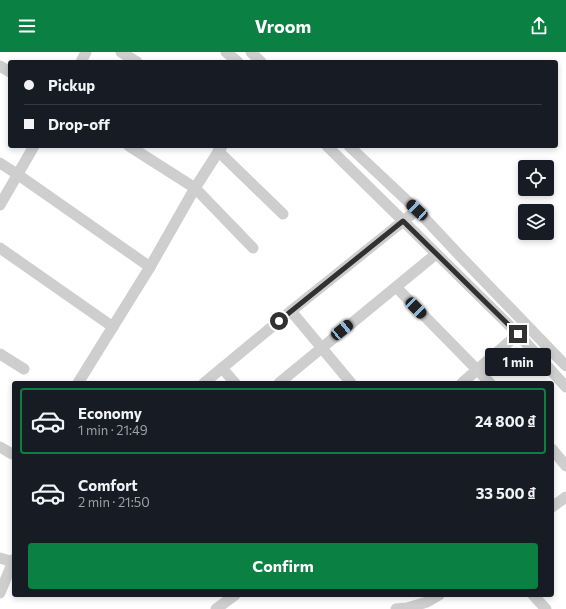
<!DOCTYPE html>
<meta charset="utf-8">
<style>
body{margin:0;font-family:Commissioner,sans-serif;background:#242831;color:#f1f3f6;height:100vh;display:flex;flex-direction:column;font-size:15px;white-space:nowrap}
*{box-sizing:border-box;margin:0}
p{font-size:13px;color:#9ea1a6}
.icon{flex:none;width:22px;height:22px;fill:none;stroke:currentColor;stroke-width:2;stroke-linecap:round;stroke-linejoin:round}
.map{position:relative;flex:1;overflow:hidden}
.drawer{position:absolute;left:12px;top:329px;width:542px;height:216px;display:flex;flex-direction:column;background:#171b24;border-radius:4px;box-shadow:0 2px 6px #0003}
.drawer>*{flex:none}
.banner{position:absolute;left:8px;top:8px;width:550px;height:88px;border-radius:4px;box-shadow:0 2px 6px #0003;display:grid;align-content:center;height:88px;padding:0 16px;background:#171b24}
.buttons{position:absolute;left:518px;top:108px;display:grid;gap:8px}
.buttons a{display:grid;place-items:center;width:36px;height:36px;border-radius:4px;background:#171b24;box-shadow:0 2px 6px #0003;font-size:20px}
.end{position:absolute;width:18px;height:18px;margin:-9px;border:5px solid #313131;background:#fff;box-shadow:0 0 0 2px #fff}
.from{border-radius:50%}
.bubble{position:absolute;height:28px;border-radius:4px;background:#171b24;box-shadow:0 2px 6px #0003;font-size:13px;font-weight:700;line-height:28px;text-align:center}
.car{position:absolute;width:12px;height:24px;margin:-12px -6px;border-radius:5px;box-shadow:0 0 3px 1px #0007;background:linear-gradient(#222 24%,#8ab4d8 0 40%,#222 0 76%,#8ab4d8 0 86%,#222 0)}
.banner b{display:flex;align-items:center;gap:14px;height:38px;font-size:15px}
.banner b+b{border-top:1px solid #363941}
.banner i{width:10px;height:10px;background:#f1f3f6}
ul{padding:7px 0 0;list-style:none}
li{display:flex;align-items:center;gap:12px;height:66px;margin:0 8px 6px;padding:0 8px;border:2px solid transparent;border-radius:4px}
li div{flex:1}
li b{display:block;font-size:15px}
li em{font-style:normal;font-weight:700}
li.on{border-color:#0b8043}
li>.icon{width:36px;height:36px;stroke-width:1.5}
.action{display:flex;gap:8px;margin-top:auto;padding:8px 16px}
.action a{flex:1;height:46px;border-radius:4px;background:#0b8043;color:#fff;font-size:16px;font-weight:700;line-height:46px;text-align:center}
header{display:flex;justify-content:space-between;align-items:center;height:52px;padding:0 16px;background:#0b8043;color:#fff;font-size:18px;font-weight:700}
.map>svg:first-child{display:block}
</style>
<header><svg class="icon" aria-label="menu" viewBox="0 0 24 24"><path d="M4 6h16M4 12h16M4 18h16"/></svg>Vroom<svg class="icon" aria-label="share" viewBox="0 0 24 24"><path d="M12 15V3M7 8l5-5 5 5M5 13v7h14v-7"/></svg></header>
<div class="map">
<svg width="566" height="557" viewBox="0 0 566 557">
<rect width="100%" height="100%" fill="#fff"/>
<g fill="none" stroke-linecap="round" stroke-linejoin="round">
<g stroke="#cecece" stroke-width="11">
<path d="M121,0l16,10"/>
<path d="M226,0l12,10"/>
<path d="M251,0l10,10"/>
<path d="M81,10l5,-10"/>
<path d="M0,14l10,6"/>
<path d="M129,94l66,42 58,60"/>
<path d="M327,94l191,188 48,53"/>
<path d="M349,94l68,64 44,47 105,109"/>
<path d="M218,99l65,63"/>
<path d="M0,111l17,11 133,93"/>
<path d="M0,153l34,-59"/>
<path d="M0,196l113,79"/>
<path d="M396,235l94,96"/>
<path d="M291,259l60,72"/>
<path d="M0,302l24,15"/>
<path d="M222,316l13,15"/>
<path d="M78,331l72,-116 45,-79 27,-42"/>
<path d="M204,331l87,-72 126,-101"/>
<path d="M279,331l157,-129"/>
<path d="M462,331l56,-49"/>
<path d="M0,395l12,7"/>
<path d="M552,397l14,17"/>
<path d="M552,455l14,-10"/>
<path d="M0,506l13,4"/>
<path d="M0,541l14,-34"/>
<path d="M533,543l13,14"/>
<path d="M216,557l19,-14"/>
<path d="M396,557l11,-1 20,-6 12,-7"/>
</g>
</g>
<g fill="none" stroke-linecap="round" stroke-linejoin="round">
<path stroke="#313131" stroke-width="5" d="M279,269l124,-100 115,113"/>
</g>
</svg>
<div class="buttons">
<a><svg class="icon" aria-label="locate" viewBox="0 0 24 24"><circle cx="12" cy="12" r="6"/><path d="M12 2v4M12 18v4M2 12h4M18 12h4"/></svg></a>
<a><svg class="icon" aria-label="layers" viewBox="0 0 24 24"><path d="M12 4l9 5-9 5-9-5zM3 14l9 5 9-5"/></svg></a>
</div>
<i class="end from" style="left:279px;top:269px"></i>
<i class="end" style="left:518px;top:282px"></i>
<div class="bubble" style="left:485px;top:296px;width:66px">1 min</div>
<i class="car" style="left:417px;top:158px;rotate:313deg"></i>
<i class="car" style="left:416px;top:256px;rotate:136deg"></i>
<i class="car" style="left:342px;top:278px;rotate:51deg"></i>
<div class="banner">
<b><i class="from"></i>Pickup</b>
<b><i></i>Drop-off</b>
</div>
<section class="drawer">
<ul>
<li class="on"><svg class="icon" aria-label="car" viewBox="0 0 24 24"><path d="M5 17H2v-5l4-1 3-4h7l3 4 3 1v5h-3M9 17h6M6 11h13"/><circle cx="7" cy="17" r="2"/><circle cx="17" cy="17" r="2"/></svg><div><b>Economy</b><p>1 min · 21:49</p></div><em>24 800 ₫</em></li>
<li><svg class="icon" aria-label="car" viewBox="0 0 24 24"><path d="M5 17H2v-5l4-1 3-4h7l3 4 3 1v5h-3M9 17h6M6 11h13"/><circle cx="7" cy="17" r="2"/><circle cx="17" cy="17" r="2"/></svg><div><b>Comfort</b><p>2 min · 21:50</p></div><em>33 500 ₫</em></li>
</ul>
<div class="action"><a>Confirm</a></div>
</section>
</div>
